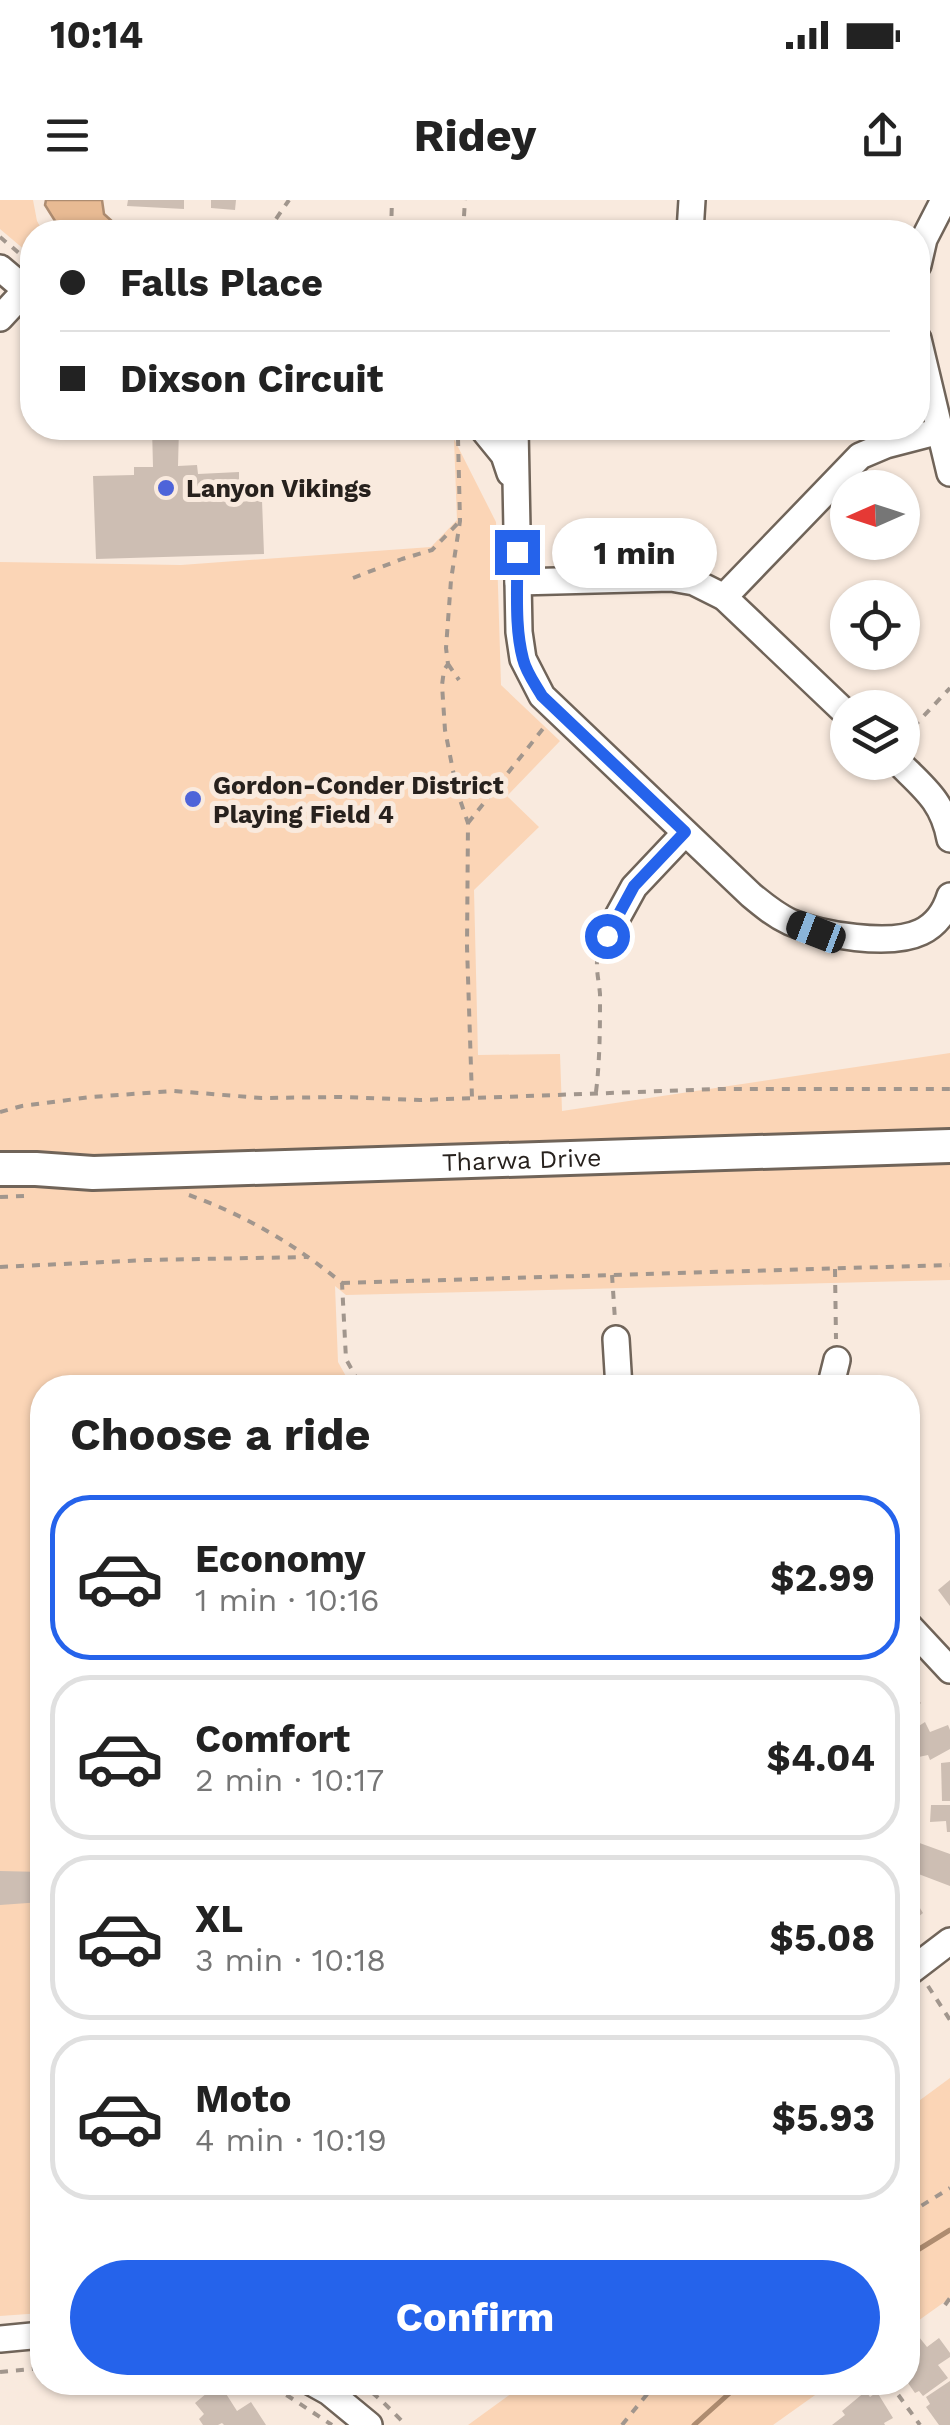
<!DOCTYPE html>
<meta charset="utf-8">
<style>
body{margin:0;font-family:"Work Sans",sans-serif;background:#f6f6f6;color:#222;height:100vh;display:flex;flex-direction:column;font-size:38px;white-space:nowrap}
*{box-sizing:border-box;margin:0}
p{font-size:32px;color:#767676}
.icon{flex:none;width:55px;height:55px;fill:none;stroke:currentColor;stroke-width:2;stroke-linecap:round;stroke-linejoin:round}
.map{position:relative;flex:1;overflow:hidden}
.sheet{position:absolute;left:30px;top:1175px;width:890px;height:1020px;display:flex;flex-direction:column;background:#fff;border-radius:40px;box-shadow:0 2px 8px #0004}
.sheet>*{flex:none}
.hud{position:absolute;left:20px;top:20px;width:910px;height:220px;border-radius:40px;box-shadow:0 2px 8px #0004;display:grid;align-content:center;height:220px;padding:0 40px;background:#fff}
.needle{width:65px;rotate:267deg}
.fabs{position:absolute;left:830px;top:270px;display:grid;gap:20px}
.fabs a{display:grid;place-items:center;width:90px;height:90px;border-radius:50%;background:#fff;box-shadow:0 2px 8px #0004;font-size:50px}
.end{position:absolute;width:45px;height:45px;margin:-22px;border:12px solid #2563eb;background:#fff;box-shadow:0 0 0 5px #fff}
.from{border-radius:50%}
.bubble{position:absolute;height:70px;border-radius:35px;background:#fff;box-shadow:0 2px 8px #0004;font-size:32px;font-weight:700;line-height:70px;text-align:center}
.car{position:absolute;width:30px;height:60px;margin:-30px -15px;border-radius:12px;box-shadow:0 0 8px 2px #0007;background:linear-gradient(#222 24%,#8ab4d8 0 40%,#222 0 76%,#8ab4d8 0 86%,#222 0)}
.hud b{display:flex;align-items:center;gap:35px;height:95px;font-size:38px}
.hud b+b{border-top:2px solid #e0e0e0}
.hud i{width:25px;height:25px;background:#222}
ul{padding:0;list-style:none}
li{display:flex;align-items:center;gap:30px;height:165px;margin:0 20px 15px;padding:0 20px;border:5px solid #e0e0e0;border-radius:40px}
li div{flex:1}
li b{display:block;font-size:38px}
li em{font-style:normal;font-weight:700}
li.selected{border-color:#2563eb}
li>.icon{width:90px;height:90px;stroke-width:1.5}
h2{padding:0 40px;font-size:45px;line-height:120px}
.action{display:flex;gap:20px;margin-top:auto;padding:20px 40px}
.action a{flex:1;height:115px;border-radius:60px;background:#2563eb;color:#fff;font-size:40px;font-weight:700;line-height:115px;text-align:center}
.status{display:flex;justify-content:space-between;align-items:center;height:70px;padding:0 50px;background:#fff;direction:ltr}
.status svg{height:28px;fill:currentColor}
header{display:flex;justify-content:space-between;align-items:center;height:130px;padding:0 40px;background:#fff;font-size:45px;font-weight:700}
.map>svg:first-child{display:block}
</style>
<div class="status"><b>10:14</b><svg viewBox="0 0 49 12"><path d="M0 12V9h3v3zM5 12V6h3v6zM10 12V3h3v9zM15 12V0h3v12zM26 1h20v11H26zM47 4h2v5h-2z"/></svg></div>
<header><svg class="icon" aria-label="menu" viewBox="0 0 24 24"><path d="M4 6h16M4 12h16M4 18h16"/></svg>Ridey<svg class="icon" aria-label="share" viewBox="0 0 24 24"><path d="M12 15V3M7 8l5-5 5 5M5 13v7h14v-7"/></svg></header>
<div class="map">
<svg width="950" height="2225" viewBox="0 0 950 2225">
<rect width="100%" height="100%" fill="#f9eade"/>
<g fill="#fbd5b6">
<path d="M0,0h33l4,21 6,11h-11v24l-32,-27z"/>
<path d="M454,239l42,83 5,163 59,56 -53,55 32,31 -65,63 4,165 82,-1 2,57 388,-58v227l-604,15 -11,-9 3,76 14,25 -310,1v925l-42,3v-1754l181,3 250,-18 26,-27z"/>
<path d="M950,1878v220l-42,30v-219z"/>
<path d="M526,2183v-1l306,1 -59,42h-305z"/>
</g>
<path fill="#e8ba93" stroke="#ae8c70" stroke-width="2.5" d="M46,0h56l2,14 20,18h-62l-17,-27z"/>
<g fill="none" stroke-linecap="round" stroke-linejoin="round">
<g stroke="#ae8c70" stroke-width="5">
<path d="M908,2056l42,-26"/>
<path d="M694,2225l48,-43"/>
</g>
</g>
<g fill="#cdbeb3">
<path d="M128,0h56v9l-57,-3z"/>
<path d="M211,0h25l-1,10 -24,-2z"/>
<path d="M152,228h27l-1,38 19,-1 1,9 41,-2v30l23,-2 2,54 -168,5 -3,-83 41,-1v-8h19z"/>
<path d="M950,1380v26l-12,-16z"/>
<path d="M908,1486l13,17 -13,13z"/>
<path d="M925,1522l5,10 18,-7 2,5v19l-20,11 -2,-5 -14,3 -6,-13v-12z"/>
<path d="M950,1562v39h-8l-1,-38z"/>
<path d="M931,1605h19v27h-3l-1,-11 -16,1z"/>
<path d="M914,1641l36,13v32l-42,-16z"/>
<path d="M0,1671l42,1v30l-42,3z"/>
<path d="M908,1689l15,24 -15,12z"/>
<path d="M919,2137l8,10 12,-9 11,15v4l-12,8 10,13 -25,18 -4,-5 -4,2 -7,-10v-38z"/>
<path d="M950,2181v44h-11l-13,-18 4,-3 -4,-7z"/>
<path d="M213,2188l10,1 14,22 14,-9 15,23h-42l-2,-2 -4,2h-15l-4,-6 5,-5 -9,-11z"/>
<path d="M866,2191l4,6 7,-5 16,26 -9,5 1,2h-53l13,-10 -3,-4z"/>
</g>
<g fill="none" stroke-linecap="round" stroke-linejoin="round">
<defs>
<g id="minor">
<path d="M690,32l2,-32"/>
<path d="M918,65l6,-26 20,-39"/>
<path d="M0,68l32,27"/>
<path d="M0,118l26,-28"/>
<path d="M918,139l32,134"/>
<path d="M482,228l22,27 6,18"/>
<path d="M515,228l4,204 4,27 19,37 209,199c12,10 24,20 39,27 31,13 100,25 131,10 15,-7 24,-20 29,-36"/>
<path d="M518,382l153,-4 23,4 30,15 124,118"/>
<path d="M724,397l136,-141 26,-11 54,-14"/>
<path d="M898,562c26,26 45,39 52,77"/>
<path d="M607,736l27,-49 51,-54"/>
<path d="M616,1139l3,49"/>
<path d="M830,1188l7,-28"/>
<path d="M908,1425l42,45"/>
<path d="M908,1773l42,-32"/>
<path d="M0,2139l42,-4"/>
<path d="M311,2182l18,10 40,33"/>
</g>
<g id="major">
<path id="s1" d="M0,969h36l57,4 857,-27"/>
</g>
</defs>
<use href="#minor" stroke="#706459" stroke-width="30"/>
<use href="#major" stroke="#706459" stroke-width="38"/>
<g stroke="#a1968d" stroke-width="4" stroke-dasharray="8 8" stroke-linecap="butt">
<path d="M267,32l22,-32"/>
<path d="M391,32l1,-32"/>
<path d="M463,32l2,-32"/>
<path d="M0,37l32,27"/>
<path d="M22,121l10,6"/>
<path d="M430,228l28,10"/>
<path d="M458,238l2,83 -9,59 -5,68 2,16 -4,6 -2,15 3,45 12,61 11,32 -1,124 5,151"/>
<path d="M353,378l49,-19 30,-9 28,-29"/>
<path d="M448,464l11,16"/>
<path d="M902,539l48,-51"/>
<path d="M468,623l78,-98"/>
<path d="M596,892c4,-33 4,-65 4,-98 -1,-13 -5,-27 -2,-40"/>
<path d="M0,912l22,-6 69,-9 82,-6 89,7 80,-1 78,3 298,-11h232"/>
<path d="M189,995c56,20 107,50 153,88l4,76 16,29"/>
<path d="M0,997l25,-1"/>
<path d="M0,1067l147,-7 161,-3"/>
<path d="M835,1069l1,70"/>
<path d="M612,1075l3,45"/>
<path d="M342,1083l608,-18"/>
<path d="M928,1786l22,34"/>
<path d="M908,2014l42,-26"/>
<path d="M945,2105l5,-7"/>
<path d="M0,2172l42,-4"/>
<path d="M257,2182l31,14 44,29"/>
<path d="M360,2182l22,19 24,24"/>
<path d="M889,2182l31,43"/>
<path d="M622,2225l35,-43"/>
</g>
<use href="#minor" stroke="#fff" stroke-width="25"/>
<use href="#major" stroke="#fff" stroke-width="32"/>
</g>
<g fill="none" stroke-linecap="round" stroke-linejoin="round">
<path stroke="#2563eb" stroke-width="12" d="M517,352c1,34 -3,73 6,107 3,13 12,25 19,37l143,136 -51,54 -27,50"/>
</g>
<g fill="#4e64d9" stroke="#f9eade" stroke-width="4">
<circle cx="166" cy="288" r="10"/>
<circle cx="193" cy="599" r="10"/>
</g>
<g text-anchor="middle" dominant-baseline="central" stroke-width="10" stroke-linejoin="round" paint-order="stroke">
<g font-size="25" font-weight="bold" fill="#27211d" stroke="#f9eade" text-anchor="start">
<text x="186" y="288">Lanyon Vikings</text>
<text x="213" y="585">Gordon-Conder District<tspan x="213" dy="29">Playing Field 4</tspan></text>
</g>
<g font-size="25" fill="#27211d" stroke="#f9eade">
<text stroke="none"><textPath href="#s1" startOffset="522">Tharwa Drive</textPath></text>
</g>
</g>
</svg>
<div class="fabs">
<a><svg class="needle" viewBox="-14 -14 28 28"><path d="M0-13l5 13h-10z" fill="#e53935"/><path d="M0 13l5-13h-10z" fill="#767676"/></svg></a>
<a><svg class="icon" aria-label="locate" viewBox="0 0 24 24"><circle cx="12" cy="12" r="6"/><path d="M12 2v4M12 18v4M2 12h4M18 12h4"/></svg></a>
<a><svg class="icon" aria-label="layers" viewBox="0 0 24 24"><path d="M12 4l9 5-9 5-9-5zM3 14l9 5 9-5"/></svg></a>
</div>
<i class="end from" style="left:607px;top:736px"></i>
<i class="end" style="left:517px;top:352px"></i>
<div class="bubble" style="left:552px;top:318px;width:165px">1 min</div>
<i class="car" style="left:816px;top:732px;rotate:291deg"></i>
<div class="hud">
<b><i class="from"></i>Falls Place</b>
<b><i></i>Dixson Circuit</b>
</div>
<section class="sheet">
<h2>Choose a ride</h2>
<ul>
<li class="selected"><svg class="icon" aria-label="car" viewBox="0 0 24 24"><path d="M5 17H2v-5l4-1 3-4h7l3 4 3 1v5h-3M9 17h6M6 11h13"/><circle cx="7" cy="17" r="2"/><circle cx="17" cy="17" r="2"/></svg><div><b>Economy</b><p>1 min · 10:16</p></div><em>$2.99</em></li>
<li><svg class="icon" aria-label="car" viewBox="0 0 24 24"><path d="M5 17H2v-5l4-1 3-4h7l3 4 3 1v5h-3M9 17h6M6 11h13"/><circle cx="7" cy="17" r="2"/><circle cx="17" cy="17" r="2"/></svg><div><b>Comfort</b><p>2 min · 10:17</p></div><em>$4.04</em></li>
<li><svg class="icon" aria-label="car" viewBox="0 0 24 24"><path d="M5 17H2v-5l4-1 3-4h7l3 4 3 1v5h-3M9 17h6M6 11h13"/><circle cx="7" cy="17" r="2"/><circle cx="17" cy="17" r="2"/></svg><div><b>XL</b><p>3 min · 10:18</p></div><em>$5.08</em></li>
<li><svg class="icon" aria-label="car" viewBox="0 0 24 24"><path d="M5 17H2v-5l4-1 3-4h7l3 4 3 1v5h-3M9 17h6M6 11h13"/><circle cx="7" cy="17" r="2"/><circle cx="17" cy="17" r="2"/></svg><div><b>Moto</b><p>4 min · 10:19</p></div><em>$5.93</em></li>
</ul>
<div class="action"><a>Confirm</a></div>
</section>
</div>
